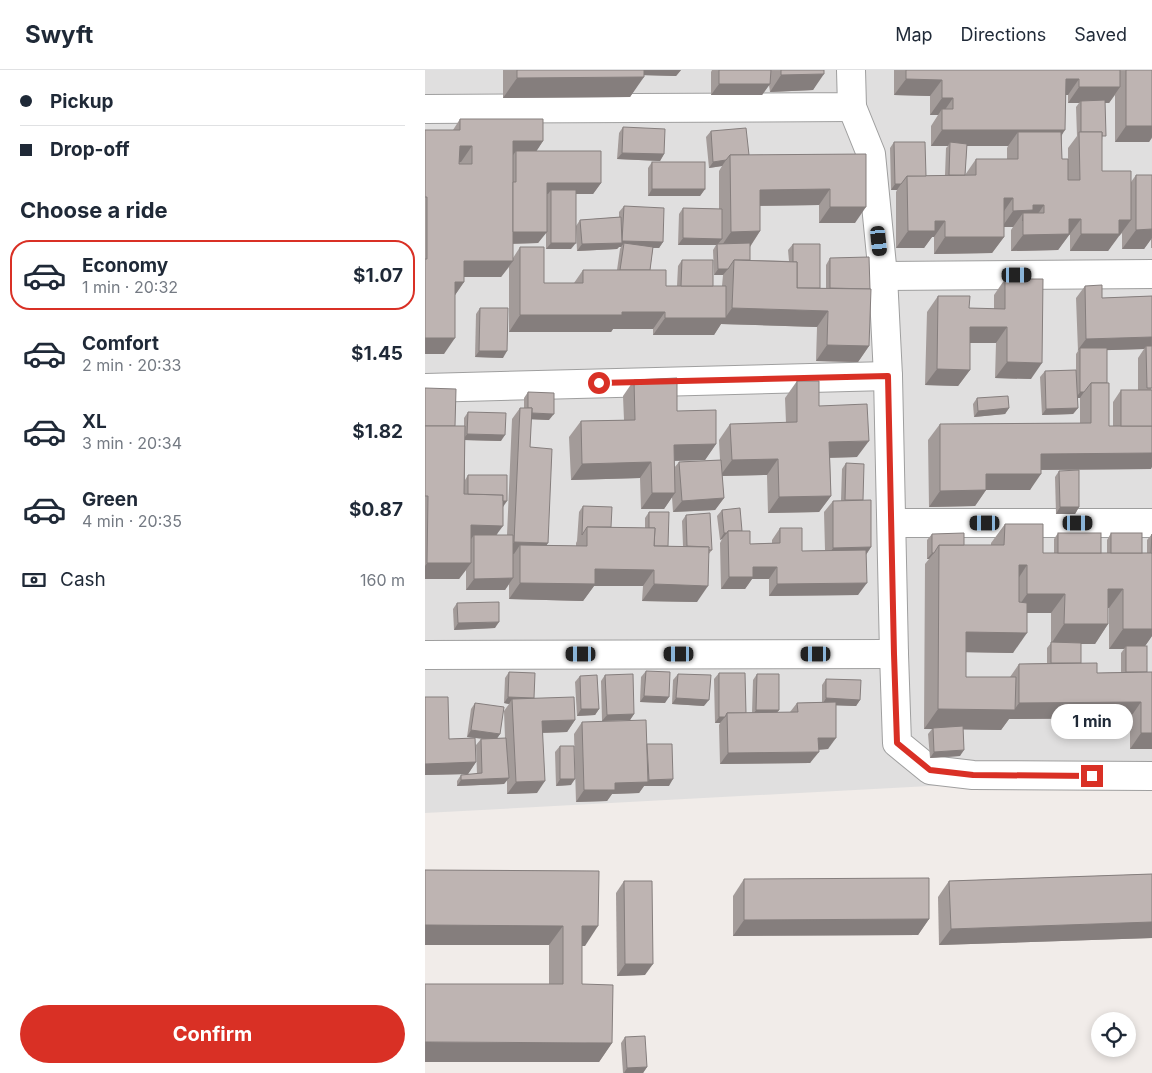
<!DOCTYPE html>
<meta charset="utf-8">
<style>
body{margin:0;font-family:Inter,sans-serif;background:#f6f6f7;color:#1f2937;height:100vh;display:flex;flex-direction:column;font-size:19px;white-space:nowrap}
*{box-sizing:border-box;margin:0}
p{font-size:16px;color:#747a83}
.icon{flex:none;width:28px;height:28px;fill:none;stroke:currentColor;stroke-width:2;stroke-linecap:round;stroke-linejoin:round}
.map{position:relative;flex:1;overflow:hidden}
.sheet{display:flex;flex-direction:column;background:#fff;width:425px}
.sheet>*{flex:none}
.guide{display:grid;align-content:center;height:110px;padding:0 20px;background:#fff}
.fabs{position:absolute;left:666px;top:942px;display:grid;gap:10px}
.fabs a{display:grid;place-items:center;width:45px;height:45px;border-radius:50%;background:#fff;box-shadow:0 2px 8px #0003;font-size:25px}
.end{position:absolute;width:22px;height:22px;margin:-11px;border:6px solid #d93025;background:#fff;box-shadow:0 0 0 2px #fff}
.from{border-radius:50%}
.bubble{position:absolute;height:35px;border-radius:18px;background:#fff;box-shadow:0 2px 8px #0003;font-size:16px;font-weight:700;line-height:35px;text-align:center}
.car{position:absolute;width:15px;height:30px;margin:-15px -8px;border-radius:6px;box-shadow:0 0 4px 1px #0007;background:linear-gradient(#222 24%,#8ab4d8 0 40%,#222 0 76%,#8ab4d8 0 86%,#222 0)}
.guide b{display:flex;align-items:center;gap:18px;height:48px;font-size:19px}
.guide b+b{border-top:1px solid #e0e1e3}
.guide i{width:12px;height:12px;background:#1f2937}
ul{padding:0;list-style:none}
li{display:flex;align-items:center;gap:15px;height:70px;margin:0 10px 8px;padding:0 10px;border:2px solid transparent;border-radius:20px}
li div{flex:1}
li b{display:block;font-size:19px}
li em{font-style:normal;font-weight:700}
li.on{border-color:#d93025}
li>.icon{width:45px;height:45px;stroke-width:1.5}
h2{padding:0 20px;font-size:22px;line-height:60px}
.pay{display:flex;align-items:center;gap:12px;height:55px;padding:0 20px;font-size:19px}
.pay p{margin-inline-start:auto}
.button{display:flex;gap:10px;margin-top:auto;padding:10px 20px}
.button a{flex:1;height:58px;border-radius:30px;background:#d93025;color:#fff;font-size:20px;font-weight:700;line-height:58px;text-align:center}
header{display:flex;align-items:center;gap:30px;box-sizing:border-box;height:70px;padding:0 25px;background:#fff;border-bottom:1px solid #e0e1e3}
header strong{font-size:24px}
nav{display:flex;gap:28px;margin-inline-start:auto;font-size:18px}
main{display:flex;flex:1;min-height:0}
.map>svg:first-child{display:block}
</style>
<header>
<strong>Swyft</strong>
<nav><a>Map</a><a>Directions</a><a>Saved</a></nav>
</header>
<main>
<section class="sheet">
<div class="guide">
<b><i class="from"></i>Pickup</b>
<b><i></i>Drop-off</b>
</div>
<h2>Choose a ride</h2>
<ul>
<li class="on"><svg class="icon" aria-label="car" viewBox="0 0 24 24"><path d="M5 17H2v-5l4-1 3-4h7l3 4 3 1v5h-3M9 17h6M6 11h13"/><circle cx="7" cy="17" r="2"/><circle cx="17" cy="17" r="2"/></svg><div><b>Economy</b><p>1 min · 20:32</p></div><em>$1.07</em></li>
<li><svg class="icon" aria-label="car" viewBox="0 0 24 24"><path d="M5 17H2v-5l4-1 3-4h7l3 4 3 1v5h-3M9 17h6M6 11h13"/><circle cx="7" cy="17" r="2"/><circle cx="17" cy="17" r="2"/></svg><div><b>Comfort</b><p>2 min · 20:33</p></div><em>$1.45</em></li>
<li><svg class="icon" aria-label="car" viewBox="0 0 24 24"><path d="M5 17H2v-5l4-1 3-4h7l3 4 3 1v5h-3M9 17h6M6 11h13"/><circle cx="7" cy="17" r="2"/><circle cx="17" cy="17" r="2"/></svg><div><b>XL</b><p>3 min · 20:34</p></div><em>$1.82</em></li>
<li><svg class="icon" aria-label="car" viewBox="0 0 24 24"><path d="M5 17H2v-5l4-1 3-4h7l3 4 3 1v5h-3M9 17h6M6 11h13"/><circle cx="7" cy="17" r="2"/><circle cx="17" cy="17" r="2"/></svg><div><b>Green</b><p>4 min · 20:35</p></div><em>$0.87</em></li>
</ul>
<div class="pay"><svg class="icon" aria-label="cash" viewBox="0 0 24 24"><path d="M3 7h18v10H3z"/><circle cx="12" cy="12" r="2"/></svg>Cash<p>160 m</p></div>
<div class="button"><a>Confirm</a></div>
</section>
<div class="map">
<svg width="727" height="1003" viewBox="0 0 727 1003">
<rect width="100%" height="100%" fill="#f1ece9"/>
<path fill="#e0dfdf" d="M0,0h727v704l-727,39z"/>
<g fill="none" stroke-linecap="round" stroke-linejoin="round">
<defs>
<g id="street">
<path d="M427,37l19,47 12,122 5,100 6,278 3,89 33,27 43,5 179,1"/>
<path d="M0,39l427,-2 -1,-37"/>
<path d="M458,206l269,-2"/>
<path d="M0,318l463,-12"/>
<path d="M467,453h260"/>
<path d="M0,585l469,-1"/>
</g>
</defs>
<use href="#street" stroke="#9f9f9f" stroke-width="30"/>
<use href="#street" stroke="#fff" stroke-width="28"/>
</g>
<g fill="#a39b99" fill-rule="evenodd">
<path d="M78,0h178l-5,6 -32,-1 -14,22 -127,1z"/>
<path d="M287,0h112l-11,20 -43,2 -1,-7 -7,10h-51v-23z"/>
<path d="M469,0h258v68l-3,4h-34v-47l-6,8h-4l-3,38v30l29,11 5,-7h16v73h-1v-9l-7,10h-22v-16l-3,3h-1l-10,15h-38v-16h-1l-11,15 -47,1v-21l2,-3h-9v10l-12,16 -58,1v-17h-2l-8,11h-28v-56l1,-2h-6l-1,-42 4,-6 32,34 19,-1 1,-27 2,-2h-17v-20l7,-11h-8v-19l-36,-1zM641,25h2v8h11l-3,4 1,29 -9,12v11h-6v-23zM542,76h41l-1,2v11h-31l-11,16z"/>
<path d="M35,49l83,22 -7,10 65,32 -8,11h-17l-5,55h-25v-17l-8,11 -25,1v14l7,-11 24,36h30l9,-13h34l3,-21 1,-2h-2l-2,2 -40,2 -1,-25 4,-6 39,-3v-5l5,-6 39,36 -4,6h-6l-3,22 16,16h11l1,-20 4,-6 31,26h9l1,-11h-9l-1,-25 3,-5h-38l1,-31 4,-6 36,1v-38l3,-5 -13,2 -3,-31 5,-6 38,24 117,-1 -11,69h-36v-18l-59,1v25l-10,16v13l39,1 -1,-11 5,-6 27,44h6v-23l4,-7 39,88 -11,16 -42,-1 1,-34 -96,-3 -7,11h-61v-6h-40l-2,3h-102v-65l-8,10h-37v5l-9,13 -11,59h-19v-224h28z"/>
<path d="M198,57l41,27 -4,7 -43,-2 2,-26z"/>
<path d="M227,92l53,27 -5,7h-52v-28z"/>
<path d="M580,209l26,100 -36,-1 1,-35h-26v27l-12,16 -33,-1 2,-73 11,-16 31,12 25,1v-14z"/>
<path d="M660,216l17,12 50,-2 -1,173 -110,1 -11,20h-44l-11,16 -46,1 -1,-67 12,-16 140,-1v-25h-3l1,10 -5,6 -31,1 -2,-38 5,-6 31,-1v-16l2,-3 -2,-53zM719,279l-6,9v32h-17l-8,12v24h-4l-2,-43v-33z"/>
<path d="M55,238l23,50 -28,-1 1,-43z"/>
<path d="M209,310l43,31 39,33 -11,16 -31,1v7l5,-6 41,-2 -1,-20 11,-16 56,-1 -1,-25 12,-17 22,25 38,51 -27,1 1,38 -12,16 -51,1 -1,-38 -45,1 2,22 -9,12 -42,2 -1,-15 -8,12h-23l-1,-31 -69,2 -2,-43 12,-16 43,-1 -1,-24z"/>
<path d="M0,318l30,38h9v-8l4,-6 33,29 -36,-1v40l3,-5 35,32 -6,28h10l5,-116 8,-11h4v-10l4,-6 21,28 -18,-1 -1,28 17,98 29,1v-3l1,-2 2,-29 4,-6 28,21 34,1v-10l4,-6 19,34h15l-1,-25 4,-6 26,35 -4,5 -11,47 -55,-1 1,-15h-49l-11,15 -74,-2v-15l-4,6h-39v-20l-7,9h-34z"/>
<path d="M552,328l32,10 -4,6 -31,3 -1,-13z"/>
<path d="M421,393l17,37 8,47 -5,8 -8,40 -89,1v-17h-17l-7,10h-24l-1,-46 2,-4 -2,1 -3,-24 5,-6 20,21 8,13 22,-1v-3l8,-12 22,23 23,-1 -1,-38 9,-11h8l1,-32z"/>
<path d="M634,401l20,36 -4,7h-19l-1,-37z"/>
<path d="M580,454l38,29h11v-14l4,-6 43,20h6v-13l4,-7 31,20h5v-13l5,-6v102l-7,10 2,26h5v77h-22v-31l-121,1 -8,11 -38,-1 -3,27 -30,2 -2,-24 4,-5h-8l1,-165 4,-5h-2v-19l5,-6 32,11h27v-2zM683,538h1v41h15l-3,4v19l-24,1 -16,-10v-19h14l13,-20zM602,543h24v30l-4,5v15l-28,1 -9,13h-44v-25l47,1z"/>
<path d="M32,533l38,25 -41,2 -1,-21z"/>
<path d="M221,601l19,32 -25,-1 1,-25z"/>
<path d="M84,602l25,26 41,22 -8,12 -24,1 -6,60 -30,1v-14l-3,4 -47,2v-5l4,-6 16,-1 -1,-29 5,-6h3l-9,-1 1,24 -8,12 -43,1v-78l24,42 26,-1 -8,-1 4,-28 4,-6 25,31 -3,4h8l-1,-27 5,-7 -5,-1 1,-25z"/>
<path d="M294,603l27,40h6l1,-33 4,-6 22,36 -2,3 13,-1 7,-9 25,-1v-17l4,-6 34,21 -4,6 -20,-1 -8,44 -10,1 -8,13 -90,1 -1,-39 1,-2h-5l-1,-44z"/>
<path d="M253,604l26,32 -32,-2 1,-24z"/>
<path d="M180,605l29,39 -4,6 -28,1 -1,-40z"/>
<path d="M155,606l19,33 -4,6 -18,1 -2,-34z"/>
<path d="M157,652l64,24 1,-2 22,42h-25l-5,7 -27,1 -5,7 -31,1 -2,-68z"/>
<path d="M135,676l11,39 -15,1 -1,-34z"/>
<path d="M0,800l174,1 -14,75h-3v38l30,59 -13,19 -50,-78v-39h-124z"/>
<path d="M727,804v64l-213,7 -1,-48 11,-16z"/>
<path d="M319,809l185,40 -11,16 -185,1v-40z"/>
<path d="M199,811l21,94 -28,1 -1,-83z"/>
<path d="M200,967l22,30 -4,6h-20l-2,-30z"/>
</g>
<g fill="#857e7d">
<path d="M217,0h39l-5,6 -38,-1z"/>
<path d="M399,4l-11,16 -43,2 11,-17z"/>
<path d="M219,7l-14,20 -127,1 14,-20z"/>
<path d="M481,9l36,1 -12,16 -36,-1z"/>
<path d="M641,9h13l-11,16h-14z"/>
<path d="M294,14h51l-8,11h-51z"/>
<path d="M654,17h41l-11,16h-28v-2l-2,2h-11z"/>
<path d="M517,28h11l-11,16v-5l-4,6h-8z"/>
<path d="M701,56h26v11l-3,5h-34z"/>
<path d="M517,60h123l-11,17 -36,-15 -10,14h-58v-4l-2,4h-17z"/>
<path d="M88,71h30l-11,17 -16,-7 -5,7z"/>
<path d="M35,76h12l-11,16h-13z"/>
<path d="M197,83l42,1 -4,7 -43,-2z"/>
<path d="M301,90l-4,6 -13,2 4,-6z"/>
<path d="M122,113h54l-8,11h-42v-4l-3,4h-10z"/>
<path d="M470,114h6l-4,6h-6z"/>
<path d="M227,119h53l-5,7h-52z"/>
<path d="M405,119l-11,16 -70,1 11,-16z"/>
<path d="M579,128h9l-11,16z"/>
<path d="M608,135h11l-11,16h-11l1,-8 -10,14h-11l11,-16z"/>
<path d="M405,137h36l-11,16h-36z"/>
<path d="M644,149h12l-23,31 -47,1 12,-16z"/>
<path d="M694,150h12l-23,31h-38l11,-17z"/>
<path d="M510,151h10l-11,16h-2l-8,11h-28l12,-17z"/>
<path d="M727,159v9l-8,11h-22l14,-19z"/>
<path d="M335,161l-11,17h-29l11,-16z"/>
<path d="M86,162h36l-9,11 -35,1z"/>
<path d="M520,167h59l-12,16 -58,1z"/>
<path d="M258,168l39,1 -5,6v-1l-1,1h-38z"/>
<path d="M197,171l41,1 -4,6 -35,-1v-4l-3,4h-2l-2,2 -40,2 5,-7 39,-1z"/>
<path d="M126,173h25l-5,6h-25z"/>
<path d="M39,191h49l-12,16h-48z"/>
<path d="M293,199h10l-5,6h-9z"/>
<path d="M30,212h9l-11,16z"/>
<path d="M307,238l96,3 -11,16 -96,-3 -7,11h-61l12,-17h60z"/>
<path d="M197,242h43l-12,17h-40l-2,3h-102l11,-17z"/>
<path d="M545,257h37l-11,16h-37z"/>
<path d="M727,267v12l-6,-3 -2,3 -64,2v-3l-3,3 9,-12z"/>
<path d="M0,268h30l-11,16h-19z"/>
<path d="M402,275l42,1 -11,16 -42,-1z"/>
<path d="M54,281h28l-4,7 -28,-1z"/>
<path d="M582,292l35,1 -11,16 -36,-1z"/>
<path d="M512,299l33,1 -12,16 -33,-1z"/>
<path d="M655,322h4l-4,6h-4z"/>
<path d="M584,338l-4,6 -31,3 4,-6z"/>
<path d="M653,338l-5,6 -31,1 4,-6z"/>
<path d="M103,343l26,1 -5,6 -25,-1z"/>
<path d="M42,364l38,1 -4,6 -38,-1z"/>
<path d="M444,371l-12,16 -39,1 11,-16z"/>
<path d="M291,374l-11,16 -43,1 12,-16z"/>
<path d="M727,383v14l-1,2 -122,1 12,-16z"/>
<path d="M353,389l-11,16 -47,1 12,-16z"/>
<path d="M226,392l-11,16 -69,2 11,-16z"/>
<path d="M561,404h55l-11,16h-44l-11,16 -46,1 11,-16z"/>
<path d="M227,423h23l-11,16h-23z"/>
<path d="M406,426l-12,16 -51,1 11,-16z"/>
<path d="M299,428l-9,12 -42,2 9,-11z"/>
<path d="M43,431h39l-4,6z"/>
<path d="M635,437h19l-4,7h-19z"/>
<path d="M46,455l32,1 -12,16 -17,-7 -5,7z"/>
<path d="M299,463h3l-5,6 -2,1z"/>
<path d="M89,472l34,1 -8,12 -20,-10 -6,9 -8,-1z"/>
<path d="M446,477l-8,12 -38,1 8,-12z"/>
<path d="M507,483h2l-5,6h-2z"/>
<path d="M2,493h44l-12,16h-34v-13z"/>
<path d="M594,495h8l-13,20z"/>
<path d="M328,497h24l-8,12h-17l-7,10h-24l8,-12z"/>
<path d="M170,499l59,1 -11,16h-49l-11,15 -74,-2 11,-16z"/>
<path d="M88,508l-8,12h-39l8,-11z"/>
<path d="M442,513l-9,12 -89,1 8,-12z"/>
<path d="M229,514l54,2 -11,16 -55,-1z"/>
<path d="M683,519h15l-14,19h-14z"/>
<path d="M602,524h38l-14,19h-37z"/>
<path d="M74,552l-4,6 -41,2 4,-7z"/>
<path d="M639,554h44l-13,20h-44z"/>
<path d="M698,559h29v7l-9,13 -17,-3 -2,3h-15z"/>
<path d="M541,562l61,1 -14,20 -61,-1z"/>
<path d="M219,626l25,1 -4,6 -25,-1z"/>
<path d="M83,627l26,1 -22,1 -3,5 -5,-1z"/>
<path d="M251,628l33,2 -5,6 -32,-2z"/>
<path d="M401,628l34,2 -4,6 -34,-1z"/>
<path d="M716,632l-11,16 -121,1 -8,11 -77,-1 14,-20 76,1 5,-7z"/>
<path d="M156,639h18l-4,6 -18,1z"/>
<path d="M331,640h23l-5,6h-22z"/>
<path d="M209,644l-4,6 -28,1 5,-6z"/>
<path d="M294,647h6l-5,6h-5z"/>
<path d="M150,650l-8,12 -33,1 8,-12z"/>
<path d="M46,660l29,4 -4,6 -29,-3z"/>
<path d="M716,663h11v16h-22z"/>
<path d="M393,668h18l-8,11 -18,1z"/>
<path d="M539,680l-4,6 -30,2 4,-6z"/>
<path d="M394,682l-9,11 -90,1 8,-11z"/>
<path d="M51,692l-8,12 -43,1v-11z"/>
<path d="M84,708l-5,6 -47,2 4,-6z"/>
<path d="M135,709h15l-4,6 -15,1z"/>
<path d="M248,709l-4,7h-25l-5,7 -27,1 -5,7 -31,1 8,-12 31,-7 32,-1 2,-2z"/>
<path d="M120,711l-8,12 -30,1 9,-12z"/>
<path d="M504,849l-11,16 -185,1 11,-16z"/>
<path d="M727,852v16l-213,7 12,-16z"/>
<path d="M0,855l138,1 -14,19h-124z"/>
<path d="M157,856h16l-13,20h-17z"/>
<path d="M200,894h28l-8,11 -28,1z"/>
<path d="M0,972l187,1 -13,19h-174z"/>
<path d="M222,997l-4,6h-19l3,-5z"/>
</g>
<g fill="#beb4b2" stroke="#857e7d" fill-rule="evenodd">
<path d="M92,0h127v7l-127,1z"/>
<path d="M294,0h52l-1,14h-51z"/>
<path d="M356,0h43v4l-43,1z"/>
<path d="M481,0h214v17h-41v-8h-13l-1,51h-123v-21h11v-11h-11v-18l-36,-1z"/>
<rect x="701" y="0" width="26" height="56"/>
<path d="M680,30l1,36h-4v-4h-21v-31z"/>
<path d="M35,49h83v22h-30v120h-49v21h-9v56h-30v-79h2v-62h-2v-67h35zM35,76h12v18h-13z"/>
<path d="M198,57l42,2 -1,25 -42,-1z"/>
<path d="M321,58l3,27h-19l-4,5 -13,2 -2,-31z"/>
<path d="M593,62h43l1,27h6v21h12l-1,-48h23v39h29v49h-12v14h-38v-15h-12v15l-46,1v-22h21v-8h-11v5l-20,1v-13h-9v39h-59v-16h-10v10h-27l-1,-55 69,-1v-16h42z"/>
<path d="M469,72h31l1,34h-19l-6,8h-6z"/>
<path d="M525,72l17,2 -2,31h-16z"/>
<path d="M91,81h85v32h-54v49h-34v-50h3z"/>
<path d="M441,84v53h-36v-18l-70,1v41l-29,1 -1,-77z"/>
<rect x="227" y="92" width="53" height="27"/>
<path d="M711,105h16v54l-16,1z"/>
<rect x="126" y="120" width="25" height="53"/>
<path d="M199,136l40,2 -1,34 -41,-1z"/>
<path d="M258,138l39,1v30l-39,-1z"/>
<path d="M196,147l1,26 -40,1 -2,-24z"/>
<path d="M199,173l29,4 -3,23h-30z"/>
<path d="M325,173v17h-16l-6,9h-10l-1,-25z"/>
<path d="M368,174h27v44h-23v-26h-4z"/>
<path d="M95,177h24v36h39v-13h83v16h60v32h-61v-6h-43v3h-102z"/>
<path d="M444,187l1,32 -40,-1v-30z"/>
<path d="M257,190h31v26h-32z"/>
<path d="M309,190l63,2v26l74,1 -2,57 -42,-1 1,-34 -96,-3z"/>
<path d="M580,209h38l-1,84 -35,-1v-35h-37v43l-33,-1 1,-73h32l-1,12 36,1z"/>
<path d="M677,215v13l50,-2v41l-66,2 -1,-53z"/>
<path d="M55,238h28l-1,43h-28z"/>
<path d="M721,276h6v42h-5z"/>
<path d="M655,278h27v35h-16l-7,9h-4z"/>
<path d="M651,300l2,38 -32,1 -1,-38z"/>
<path d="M252,308v33l39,-1v34l-42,1 1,48h-23l-1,-31 -69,2 -1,-43 54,-1 -1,-40z"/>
<path d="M372,311h22v25l48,-2 2,37 -40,1 2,54 -52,1 -1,-38 -46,1 -2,-36 67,-2z"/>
<path d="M666,313h18v43h43v27l-111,1v20h-55v16l-46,1v-67l151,-1z"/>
<path d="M0,318l31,1 -1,37h-30z"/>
<rect x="696" y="320" width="31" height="36"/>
<path d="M103,322l26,1v21l-22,-1v-5h-4z"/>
<path d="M583,326l1,12 -31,3 -1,-13z"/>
<path d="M95,338h12l-2,39 22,2 -4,94 -34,-1z"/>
<path d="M43,342l38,1 -1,22 -38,-1z"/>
<path d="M0,356h40l-1,68 39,1v31l-32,-1v38h-44l1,-67h-3z"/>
<path d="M296,390l3,38 -42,3 -3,-39z"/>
<path d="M421,393l18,1 -1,36h-18z"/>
<path d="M654,400v37h-19l-1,-36z"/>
<path d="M43,405h39v26h-4v-6l-35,-1z"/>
<path d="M446,430v47l-38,1v-47z"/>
<path d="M158,436l29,1 -1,20h-24l-5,8z"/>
<path d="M315,438l2,23h-14l-1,2h-3l-2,-23z"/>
<path d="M224,442h20l-1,34h-14l1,-18h-6z"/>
<path d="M285,443l2,37h-4l1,-3 -22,-1 -1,-31z"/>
<path d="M580,454h38v29h109v76h-29v-40h-15v35h-44l1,-30h-38v-29h-8v37l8,1v30l-61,-1v45h50l-1,33 -77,-1 1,-164h65z"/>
<path d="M162,457l68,1 -1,18 55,1 -1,39 -54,-2v-14l-59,-1v15l-75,-1v-38l67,1z"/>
<path d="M355,458h22v23l64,-1 1,33 -90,1v-17h-24v10h-24l-1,-46h22v13l30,-1z"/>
<path d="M539,463v12h-25l-5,8h-2v-19z"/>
<rect x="633" y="463" width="43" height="20"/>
<rect x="686" y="463" width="31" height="20"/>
<path d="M727,464v19h-1z"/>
<path d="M49,465h39v43l-39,1z"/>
<path d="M74,532v20l-41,1 -1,-20z"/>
<path d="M626,572l30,1v20h-30z"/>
<rect x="701" y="576" width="21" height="26"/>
<path d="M672,593v10l55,-1v61h-11v-31l-122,1v-39z"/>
<path d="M221,601l24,1 -1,25 -25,-1z"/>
<path d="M84,602l26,1 -1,25 -26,-1z"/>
<path d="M294,603h26l1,40h-19l-2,4h-6z"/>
<path d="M208,604l1,40 -27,1 -2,-40z"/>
<path d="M253,604l33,1 -2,25 -33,-2z"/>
<path d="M332,604h22v36h-23z"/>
<path d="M172,605l2,34h-18l-1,-33z"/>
<path d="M401,609l35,1 -1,20 -34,-2z"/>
<path d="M0,627h23l1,42 26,-1 1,24 -51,2z"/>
<path d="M149,627l1,23 -33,1 3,60 -29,1 -4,-83z"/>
<path d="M411,632v36h-18l1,14 -91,1 -1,-40 71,-1 -1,-9z"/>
<path d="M50,633l29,4 -4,27 -29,-4z"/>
<path d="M221,650l2,62 -33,1v7h-31l-2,-68z"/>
<path d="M538,656l1,24 -30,2 -1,-24z"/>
<path d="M81,668l3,40 -48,2v-5l21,-2 -1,-34z"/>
<path d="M222,674h25l1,35 -24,1z"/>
<path d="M135,676h14l1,33h-15z"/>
<path d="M0,800l174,1 -1,55h-16v58l31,1 -1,58 -187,-1v-58h138v-58l-138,-1z"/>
<path d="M727,804v48l-201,7 -2,-48z"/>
<path d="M504,808v41l-185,1v-41z"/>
<path d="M199,811h28l1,83h-28z"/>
<path d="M220,966l2,31 -20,1 -2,-31z"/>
</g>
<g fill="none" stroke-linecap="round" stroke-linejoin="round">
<path stroke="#d93025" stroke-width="6" d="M174,313l289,-7 6,278 3,89 33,27 43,5 119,1"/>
</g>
</svg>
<div class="fabs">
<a><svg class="icon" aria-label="locate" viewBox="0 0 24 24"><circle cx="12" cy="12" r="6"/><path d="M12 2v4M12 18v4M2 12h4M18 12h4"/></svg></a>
</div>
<i class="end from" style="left:174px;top:313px"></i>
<i class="end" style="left:667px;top:706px"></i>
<div class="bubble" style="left:626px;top:634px;width:82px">1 min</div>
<i class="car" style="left:454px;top:171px;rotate:174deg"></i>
<i class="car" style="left:592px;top:205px;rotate:90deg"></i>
<i class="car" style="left:560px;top:453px;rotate:270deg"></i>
<i class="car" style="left:653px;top:453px;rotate:90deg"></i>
<i class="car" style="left:156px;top:584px;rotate:270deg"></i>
<i class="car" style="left:254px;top:584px;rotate:270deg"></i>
<i class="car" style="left:391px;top:584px;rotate:270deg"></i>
</div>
</main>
